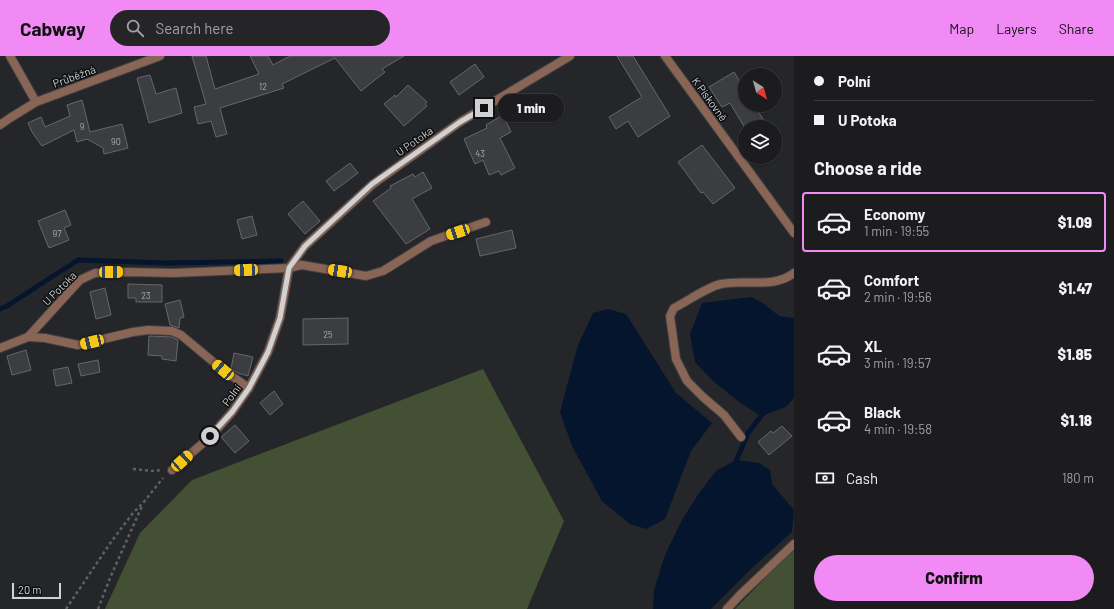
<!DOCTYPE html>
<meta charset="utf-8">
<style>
body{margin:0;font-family:Barlow,sans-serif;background:#252528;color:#f1f3f6;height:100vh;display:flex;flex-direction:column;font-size:15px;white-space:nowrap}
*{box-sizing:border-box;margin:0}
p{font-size:13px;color:#a0a1a4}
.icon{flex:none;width:22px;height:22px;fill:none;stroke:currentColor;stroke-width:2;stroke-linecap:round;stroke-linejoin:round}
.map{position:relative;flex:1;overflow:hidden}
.panel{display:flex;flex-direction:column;background:#1c1c1f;width:320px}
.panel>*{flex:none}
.banner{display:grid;align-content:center;height:88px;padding:0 20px;background:#1c1c1f}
.needle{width:26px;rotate:143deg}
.controls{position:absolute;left:738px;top:12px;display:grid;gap:8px}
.controls a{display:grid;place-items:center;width:44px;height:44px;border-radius:50%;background:#1c1c1f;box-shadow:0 1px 3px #0004,0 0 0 1px #3a3a3d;font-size:20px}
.scale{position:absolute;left:12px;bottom:10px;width:49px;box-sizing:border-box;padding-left:4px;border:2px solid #d0d1d3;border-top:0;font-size:11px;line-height:14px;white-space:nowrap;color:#d0d1d3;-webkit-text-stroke:3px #0e0f11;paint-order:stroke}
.end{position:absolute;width:18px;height:18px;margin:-9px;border:5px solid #d0d1d3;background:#111;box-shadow:0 0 0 2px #111}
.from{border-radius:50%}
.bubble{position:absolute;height:28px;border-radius:14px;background:#1c1c1f;box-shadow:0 1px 3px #0004,0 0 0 1px #3a3a3d;font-size:13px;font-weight:800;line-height:28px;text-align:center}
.car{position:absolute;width:12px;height:24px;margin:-12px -6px;border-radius:5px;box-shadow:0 0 3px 1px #0007;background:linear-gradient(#f5c518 24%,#345 0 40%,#f5c518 0 76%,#345 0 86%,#f5c518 0)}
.banner b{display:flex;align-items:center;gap:14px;height:38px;font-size:15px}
.banner b+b{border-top:1px solid #3a3a3d}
.banner i{width:10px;height:10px;background:#f1f3f6}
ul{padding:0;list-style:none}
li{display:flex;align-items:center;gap:12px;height:60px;margin:0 8px 6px;padding:0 12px;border:2px solid transparent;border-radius:4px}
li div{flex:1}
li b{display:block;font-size:15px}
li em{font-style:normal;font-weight:800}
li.on{border-color:#f18af4}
li>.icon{width:36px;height:36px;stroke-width:1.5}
h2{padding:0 20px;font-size:18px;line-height:48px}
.pay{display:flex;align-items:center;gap:10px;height:44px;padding:0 20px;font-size:15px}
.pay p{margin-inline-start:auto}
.cta{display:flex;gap:8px;margin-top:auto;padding:8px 20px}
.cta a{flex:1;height:46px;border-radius:24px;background:#f18af4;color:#111;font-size:16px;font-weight:800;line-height:46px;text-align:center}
header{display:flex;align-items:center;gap:24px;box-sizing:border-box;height:56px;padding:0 20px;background:#f18af4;color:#111}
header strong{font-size:19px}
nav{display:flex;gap:22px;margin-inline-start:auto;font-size:14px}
.search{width:280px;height:36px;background:#252528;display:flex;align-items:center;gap:10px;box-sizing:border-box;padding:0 14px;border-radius:22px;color:#a0a1a4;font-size:15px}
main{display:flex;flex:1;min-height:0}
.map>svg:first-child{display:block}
</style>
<header>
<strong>Cabway</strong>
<div class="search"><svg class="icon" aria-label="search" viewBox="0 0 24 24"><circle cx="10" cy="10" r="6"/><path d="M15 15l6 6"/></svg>Search here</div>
<nav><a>Map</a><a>Layers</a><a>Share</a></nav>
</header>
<main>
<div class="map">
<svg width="794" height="553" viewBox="0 0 794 553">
<rect width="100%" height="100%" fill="#252629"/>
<g fill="#435033">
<path d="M483,313l81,152 -37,88h-422l35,-76 52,-53z"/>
<path d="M794,492v61h-59z"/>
</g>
<g fill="#04152d">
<path d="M751,241l12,6 16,13 15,2v80l-8,9 -25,9 -22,-14 -27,-22 -17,-18 -5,-28 12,-31z"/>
<path d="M608,253l18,5 50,79 36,30 -21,28 -26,68 -19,10 -16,-5 -28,-23 -30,-55 -12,-34 18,-67 15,-32z"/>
<path d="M736,404l23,3 11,7 2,14 22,26 -2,22 -39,35 -42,42h-58l1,-19 11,-35 17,-35 17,-27 17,-22z"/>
</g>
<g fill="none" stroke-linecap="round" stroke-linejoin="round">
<g stroke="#04152d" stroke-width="5">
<path d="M0,253l7,-3 71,-46 87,3 116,-2"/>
<path d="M734,410l14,-33 17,-22"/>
</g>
</g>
<g fill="#3c3d41" stroke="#66676b">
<path d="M192,0h14l9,33 44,-15 -9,-18h18l5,9 17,-9h114l-22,13 3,3 -24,19 -26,-33 -53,26 2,4 -64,20 7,26 -11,3 -5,-16 -13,3 -4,-17 12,-3z"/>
<path d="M617,0h16l37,60 -32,21 -10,-16 -12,8 -7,-12 33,-20z"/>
<path d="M475,8l9,13 -25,18 -9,-13z"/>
<path d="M734,16l11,18v15h9l14,22h-23v1l-15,-25 -8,4 -13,-20z"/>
<path d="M150,19l6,19 20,-6 6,25 -33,10 -12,-45z"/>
<path d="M408,29l19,17 -2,2 2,2 -23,20 -20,-22 11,-9 1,2z"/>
<path d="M82,44l8,32 32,-8 6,24 -24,6 -1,-6 -16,-9 -10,3 -3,-12 -32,16 -10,-14 -4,-9 13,-6 4,10 25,-11 -3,-11z"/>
<path d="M503,59l8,17 -11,6 15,30 -14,7 -2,-4 -10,4 -6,-15 -8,4 -11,-25 23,-11 -1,-3z"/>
<path d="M702,89l33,43 -22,16 -10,-12 -2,1 -23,-31z"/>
<path d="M350,107l8,10 -24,18 -8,-10z"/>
<path d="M423,116l9,16 -20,11 18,30 -24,15 -33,-43 18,-13 -1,-2 23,-12 2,3z"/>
<path d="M303,145l17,20 -15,13 -17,-20z"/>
<path d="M65,154l6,15 -7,3 5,12 -20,8 -11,-27z"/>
<path d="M252,160l5,19 -15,4 -5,-19z"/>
<path d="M512,174l4,18 -36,8 -4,-17z"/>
<path d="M128,228l34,1v17h-26v-4h-8z"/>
<path d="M105,232l6,27 -15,4 -6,-27z"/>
<path d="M180,244l4,17 -4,1 -1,10 -9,-3 -5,-21z"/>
<path d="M348,262v26l-45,1v-26z"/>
<path d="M149,280l23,1 6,3 -2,21 -14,-2v-3l-14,-1z"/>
<path d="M26,294l5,20 -19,5 -5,-19z"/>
<path d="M234,297l19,4 -5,19 -10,-3 -7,-4z"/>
<path d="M98,304l2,12 -19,4 -3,-12z"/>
<path d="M68,311l4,16 -16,3 -3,-16z"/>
<path d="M274,335l9,13 -13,11 -10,-12z"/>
<path d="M235,369l14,16 -14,12 -14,-16z"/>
<path d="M782,370l10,10 -23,19 -11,-13 13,-11 2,2z"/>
</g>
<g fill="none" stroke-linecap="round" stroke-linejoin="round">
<defs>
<g id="service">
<path d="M28,281l17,1 33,7 55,-13 15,-2 24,1 9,4 42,35 26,18"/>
<path d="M741,381l-17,-22 -21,-18 -16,-16 -11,-22 -6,-43 4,-8c14,-7 33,-21 47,-24 25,-5 52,5 73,-11"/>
<path d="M727,553l13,-14 54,-51"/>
</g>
<g id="minor">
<path d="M10,0l26,46"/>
<path d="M665,0l129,177"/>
<path d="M0,292l28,-11 52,-57 15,-7 32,-1 47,1 115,-5 13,-3 64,11 17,-5 13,-8 35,-22 55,-19"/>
<path d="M172,414l39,-34 21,-24 17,-24 19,-36 12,-34 9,-50 16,-22 68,-62 87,-62 110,-66"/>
</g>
<path id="tertiary" d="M0,69l10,-7 26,-16 124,-46"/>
</defs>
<use href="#service" stroke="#404144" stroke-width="10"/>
<use href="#minor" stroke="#404144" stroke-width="10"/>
<use href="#tertiary" stroke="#404144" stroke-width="10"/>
<g stroke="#606163" stroke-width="2.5" stroke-dasharray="3 3" stroke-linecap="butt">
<path d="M133,413l19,2 10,-1"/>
<path d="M66,553l45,-67 22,-29 10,-10 20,-25"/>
<path d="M98,553l12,-31 32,-72"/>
</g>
<use href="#service" stroke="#886554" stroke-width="8"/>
<use href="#minor" stroke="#886554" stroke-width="8"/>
<use href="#tertiary" stroke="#886554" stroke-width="8"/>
</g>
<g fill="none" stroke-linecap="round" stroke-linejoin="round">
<path stroke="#d0d1d3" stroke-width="5" d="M210,380l22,-24 17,-24 19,-36 12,-34 9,-50 16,-22 67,-62 88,-62 24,-14"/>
</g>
<g text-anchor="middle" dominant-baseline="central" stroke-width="3" stroke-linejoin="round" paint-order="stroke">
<g font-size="9" fill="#abacae">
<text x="263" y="30">12</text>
<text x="82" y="70">9</text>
<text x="116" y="85">90</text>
<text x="480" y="97">43</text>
<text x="57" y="177">97</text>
<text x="146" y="239">23</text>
<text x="328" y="278">25</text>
</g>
<g font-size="11" fill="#d0d1d3" stroke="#0e0f11">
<text transform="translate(74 20) rotate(-20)">Průběžná</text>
<text transform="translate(710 43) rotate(54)">K Pískovně</text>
<text transform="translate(414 85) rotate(-35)">U Potoka</text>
<text transform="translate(59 232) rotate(-45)">U Potoka</text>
<text transform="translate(231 339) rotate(-53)">Polní</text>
</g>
</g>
</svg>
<div class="controls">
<a><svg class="needle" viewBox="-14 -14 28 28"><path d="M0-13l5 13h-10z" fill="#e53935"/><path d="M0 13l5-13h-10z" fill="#a0a1a4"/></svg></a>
<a><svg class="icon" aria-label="layers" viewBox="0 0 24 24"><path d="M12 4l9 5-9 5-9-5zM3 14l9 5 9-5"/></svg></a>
</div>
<div class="scale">20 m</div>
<i class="end from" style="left:210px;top:380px"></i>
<i class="end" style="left:484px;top:52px"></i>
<div class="bubble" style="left:498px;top:38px;width:66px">1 min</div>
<i class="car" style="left:458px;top:176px;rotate:252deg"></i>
<i class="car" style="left:246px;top:214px;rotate:268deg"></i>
<i class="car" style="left:340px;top:215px;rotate:279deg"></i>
<i class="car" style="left:111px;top:216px;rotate:89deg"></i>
<i class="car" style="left:92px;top:286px;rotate:256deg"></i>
<i class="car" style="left:223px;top:314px;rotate:310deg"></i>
<i class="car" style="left:182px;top:405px;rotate:48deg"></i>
</div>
<section class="panel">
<div class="banner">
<b><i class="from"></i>Polní</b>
<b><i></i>U Potoka</b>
</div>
<h2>Choose a ride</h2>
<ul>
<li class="on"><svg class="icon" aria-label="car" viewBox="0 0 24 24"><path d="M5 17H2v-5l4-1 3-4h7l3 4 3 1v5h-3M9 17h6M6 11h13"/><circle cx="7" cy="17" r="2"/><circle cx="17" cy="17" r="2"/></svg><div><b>Economy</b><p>1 min · 19:55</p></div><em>$1.09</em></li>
<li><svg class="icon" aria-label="car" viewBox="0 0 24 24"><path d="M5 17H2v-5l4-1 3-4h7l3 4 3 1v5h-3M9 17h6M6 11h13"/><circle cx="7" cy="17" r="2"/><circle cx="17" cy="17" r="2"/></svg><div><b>Comfort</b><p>2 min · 19:56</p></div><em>$1.47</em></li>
<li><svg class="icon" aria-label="car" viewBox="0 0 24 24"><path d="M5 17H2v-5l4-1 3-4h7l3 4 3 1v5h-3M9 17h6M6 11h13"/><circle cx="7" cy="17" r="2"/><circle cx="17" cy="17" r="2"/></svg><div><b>XL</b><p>3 min · 19:57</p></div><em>$1.85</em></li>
<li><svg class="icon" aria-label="car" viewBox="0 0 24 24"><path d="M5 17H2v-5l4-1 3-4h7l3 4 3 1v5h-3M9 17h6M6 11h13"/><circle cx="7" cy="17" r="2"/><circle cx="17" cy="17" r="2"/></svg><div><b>Black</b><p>4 min · 19:58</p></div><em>$1.18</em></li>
</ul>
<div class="pay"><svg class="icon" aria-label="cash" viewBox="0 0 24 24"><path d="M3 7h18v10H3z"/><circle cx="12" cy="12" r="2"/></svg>Cash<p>180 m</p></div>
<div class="cta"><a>Confirm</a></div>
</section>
</main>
